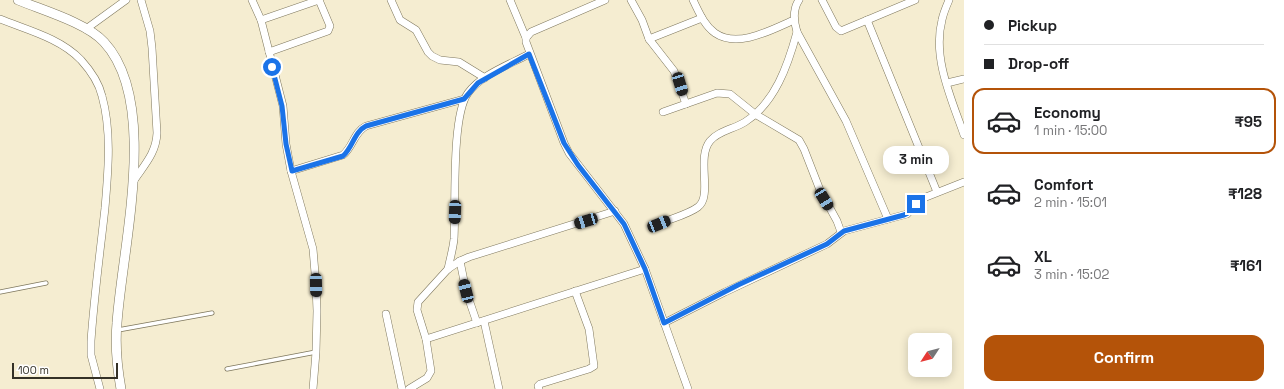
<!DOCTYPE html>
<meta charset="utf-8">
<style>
body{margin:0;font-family:"Space Grotesk",sans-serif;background:#f6f6f6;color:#202124;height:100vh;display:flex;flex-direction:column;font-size:15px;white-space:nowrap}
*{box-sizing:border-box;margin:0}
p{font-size:13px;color:#757577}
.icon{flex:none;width:22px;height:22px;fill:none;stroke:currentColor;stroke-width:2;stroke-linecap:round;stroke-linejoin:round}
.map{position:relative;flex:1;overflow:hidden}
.sheet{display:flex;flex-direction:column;background:#fff;width:320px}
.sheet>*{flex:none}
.banner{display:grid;align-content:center;height:88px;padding:0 20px;background:#fff}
.needle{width:26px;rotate:234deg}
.buttons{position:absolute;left:908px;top:333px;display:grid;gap:8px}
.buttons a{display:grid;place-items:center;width:44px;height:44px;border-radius:8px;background:#fff;box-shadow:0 2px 10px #0003;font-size:20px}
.scale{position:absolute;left:12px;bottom:10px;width:106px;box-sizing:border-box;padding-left:4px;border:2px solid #343126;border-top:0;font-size:11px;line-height:14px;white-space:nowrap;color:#343126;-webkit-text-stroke:3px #fff;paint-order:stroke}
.end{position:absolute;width:18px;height:18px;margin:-9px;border:5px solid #1a73e8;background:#fff;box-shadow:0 0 0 2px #fff}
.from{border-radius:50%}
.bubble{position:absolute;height:28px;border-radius:12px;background:#fff;box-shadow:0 2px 10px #0003;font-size:13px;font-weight:700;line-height:28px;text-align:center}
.car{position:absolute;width:12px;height:24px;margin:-12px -6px;border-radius:5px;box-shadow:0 0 3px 1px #0007;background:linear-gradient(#222 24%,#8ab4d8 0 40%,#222 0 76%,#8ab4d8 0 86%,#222 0)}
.banner b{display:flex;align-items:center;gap:14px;height:38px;font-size:15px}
.banner b+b{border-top:1px solid #e0e0e0}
.banner i{width:10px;height:10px;background:#202124}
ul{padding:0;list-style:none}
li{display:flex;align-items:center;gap:12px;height:66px;margin:0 8px 6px;padding:0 12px;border:2px solid transparent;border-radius:12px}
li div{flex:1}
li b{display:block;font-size:15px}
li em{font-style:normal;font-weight:700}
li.on{border-color:#b45309}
li>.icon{width:36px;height:36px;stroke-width:1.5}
.action{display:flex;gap:8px;margin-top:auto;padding:8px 20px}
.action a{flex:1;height:46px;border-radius:12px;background:#b45309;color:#fff;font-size:16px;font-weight:700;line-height:46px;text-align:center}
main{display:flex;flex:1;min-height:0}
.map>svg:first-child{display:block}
</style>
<main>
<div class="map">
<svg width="964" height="389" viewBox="0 0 964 389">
<rect width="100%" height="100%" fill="#f5edd1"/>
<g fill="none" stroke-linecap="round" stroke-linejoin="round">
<defs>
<g id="lane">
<path d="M0,292l46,-9"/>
<path d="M118,330l94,-17"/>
<path d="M227,369l89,-17"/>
</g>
<g id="street">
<path d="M252,0l9,20 22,86 3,38 5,27 22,78 3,36 1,26 -1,41 -3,37"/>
<path d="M391,0l9,20 16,10 12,22 4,4 8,4 19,2 26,16"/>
<path d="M510,0l16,38"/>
<path d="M605,0l-74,32 -5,6v4l38,101 5,10 55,71 21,45 43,120"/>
<path d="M631,0l11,20 7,19 25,32 12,33"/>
<path d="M693,0c6,12 11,25 22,33 23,16 58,-4 79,-13"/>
<path d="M799,0c-7,10 -5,22 -2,32l49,89 42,98"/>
<path d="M822,0l14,27 5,4 74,-31"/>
<path d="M949,0c-3,7 -6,14 -7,20 -10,38 10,80 22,115"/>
<path d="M0,19c27,11 60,19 81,41 9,10 18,23 21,36 10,36 6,76 3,112 -5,45 -11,89 -14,133v14l9,34"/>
<path d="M261,20l58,-20"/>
<path d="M867,20l70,172"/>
<path d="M86,29l40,-29"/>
<path d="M649,39l53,-21"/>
<path d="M269,52l59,-21 2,-5 -11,-26"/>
<path d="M947,83l17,-4"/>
<path d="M663,112l54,-19 13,1 25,20 44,26 5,9 16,41 17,31 4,11"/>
<path d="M291,171l52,-16c10,-8 11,-23 23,-29l98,-27"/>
<path d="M133,182c11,-17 23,-28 24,-49l-5,-85 -2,-17 -9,-31"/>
<path d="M659,224c11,-5 30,-10 39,-17 15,-11 -2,-49 12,-66 8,-10 24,-12 35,-19 30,-19 43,-57 52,-90"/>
<path d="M460,261l6,30 11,32"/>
<path d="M448,269c2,-10 5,-20 6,-30 2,-32 -3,-123 14,-146 14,-19 41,-28 61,-39"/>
<path d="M386,314l16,75"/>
<path d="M484,321l15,68"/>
<path d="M664,323l61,-31 102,-48 17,-13 63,-17 14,-15 43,-17"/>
<path d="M426,339l219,-70"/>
<path d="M409,389l18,-11 4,-7 -5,-32 -9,-29 1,-8 30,-33 12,-8 9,-4 146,-46"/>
<path d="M539,389l-1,-3 2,-2 49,-15 5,-3 -5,-37 -14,-38"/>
</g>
<path id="secondary" d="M18,0c24,10 69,23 86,42 56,60 18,206 13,281 -2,22 0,44 4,66"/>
</defs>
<use href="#lane" stroke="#7e775d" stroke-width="5"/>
<use href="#street" stroke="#7e775d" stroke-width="8"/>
<use href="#secondary" stroke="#7e775d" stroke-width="10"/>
<use href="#lane" stroke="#fff" stroke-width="3.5"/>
<use href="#street" stroke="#fff" stroke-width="7"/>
<use href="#secondary" stroke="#fff" stroke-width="9"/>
</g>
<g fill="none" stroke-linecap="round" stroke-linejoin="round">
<path stroke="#1a73e8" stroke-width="5" d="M272,67l10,39 4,38 6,27 51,-15c10,-9 11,-24 23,-30l98,-27 14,-16 51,-29 35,89 14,22 46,59 21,45 19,54 74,-38 89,-41 17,-13 60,-16 6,-3 6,-8"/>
</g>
</svg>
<div class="buttons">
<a><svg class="needle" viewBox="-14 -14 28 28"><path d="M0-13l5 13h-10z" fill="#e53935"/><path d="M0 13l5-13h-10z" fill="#757577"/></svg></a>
</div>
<div class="scale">100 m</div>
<i class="end from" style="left:272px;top:67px"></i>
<i class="end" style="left:916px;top:204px"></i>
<div class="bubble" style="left:883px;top:146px;width:66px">3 min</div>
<i class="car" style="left:680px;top:84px;rotate:163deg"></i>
<i class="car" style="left:824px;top:199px;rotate:149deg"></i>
<i class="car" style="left:455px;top:212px;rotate:182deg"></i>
<i class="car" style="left:586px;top:221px;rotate:253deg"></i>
<i class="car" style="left:659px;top:224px;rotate:68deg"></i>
<i class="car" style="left:316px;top:285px;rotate:179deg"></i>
<i class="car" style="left:466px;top:291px;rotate:346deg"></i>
</div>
<section class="sheet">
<div class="banner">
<b><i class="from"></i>Pickup</b>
<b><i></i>Drop-off</b>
</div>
<ul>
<li class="on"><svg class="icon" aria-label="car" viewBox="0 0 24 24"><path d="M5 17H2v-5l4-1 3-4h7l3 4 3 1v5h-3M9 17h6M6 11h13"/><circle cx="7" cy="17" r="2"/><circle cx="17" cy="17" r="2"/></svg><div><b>Economy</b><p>1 min · 15:00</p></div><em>₹95</em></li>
<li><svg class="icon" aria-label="car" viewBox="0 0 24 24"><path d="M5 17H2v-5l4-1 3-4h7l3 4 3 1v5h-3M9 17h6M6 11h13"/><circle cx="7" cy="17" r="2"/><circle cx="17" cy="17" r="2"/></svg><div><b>Comfort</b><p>2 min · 15:01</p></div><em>₹128</em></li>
<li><svg class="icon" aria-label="car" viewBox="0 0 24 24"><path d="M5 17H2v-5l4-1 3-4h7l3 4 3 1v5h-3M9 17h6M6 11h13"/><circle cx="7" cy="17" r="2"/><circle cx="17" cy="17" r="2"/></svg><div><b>XL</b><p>3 min · 15:02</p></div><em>₹161</em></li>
</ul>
<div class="action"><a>Confirm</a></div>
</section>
</main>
